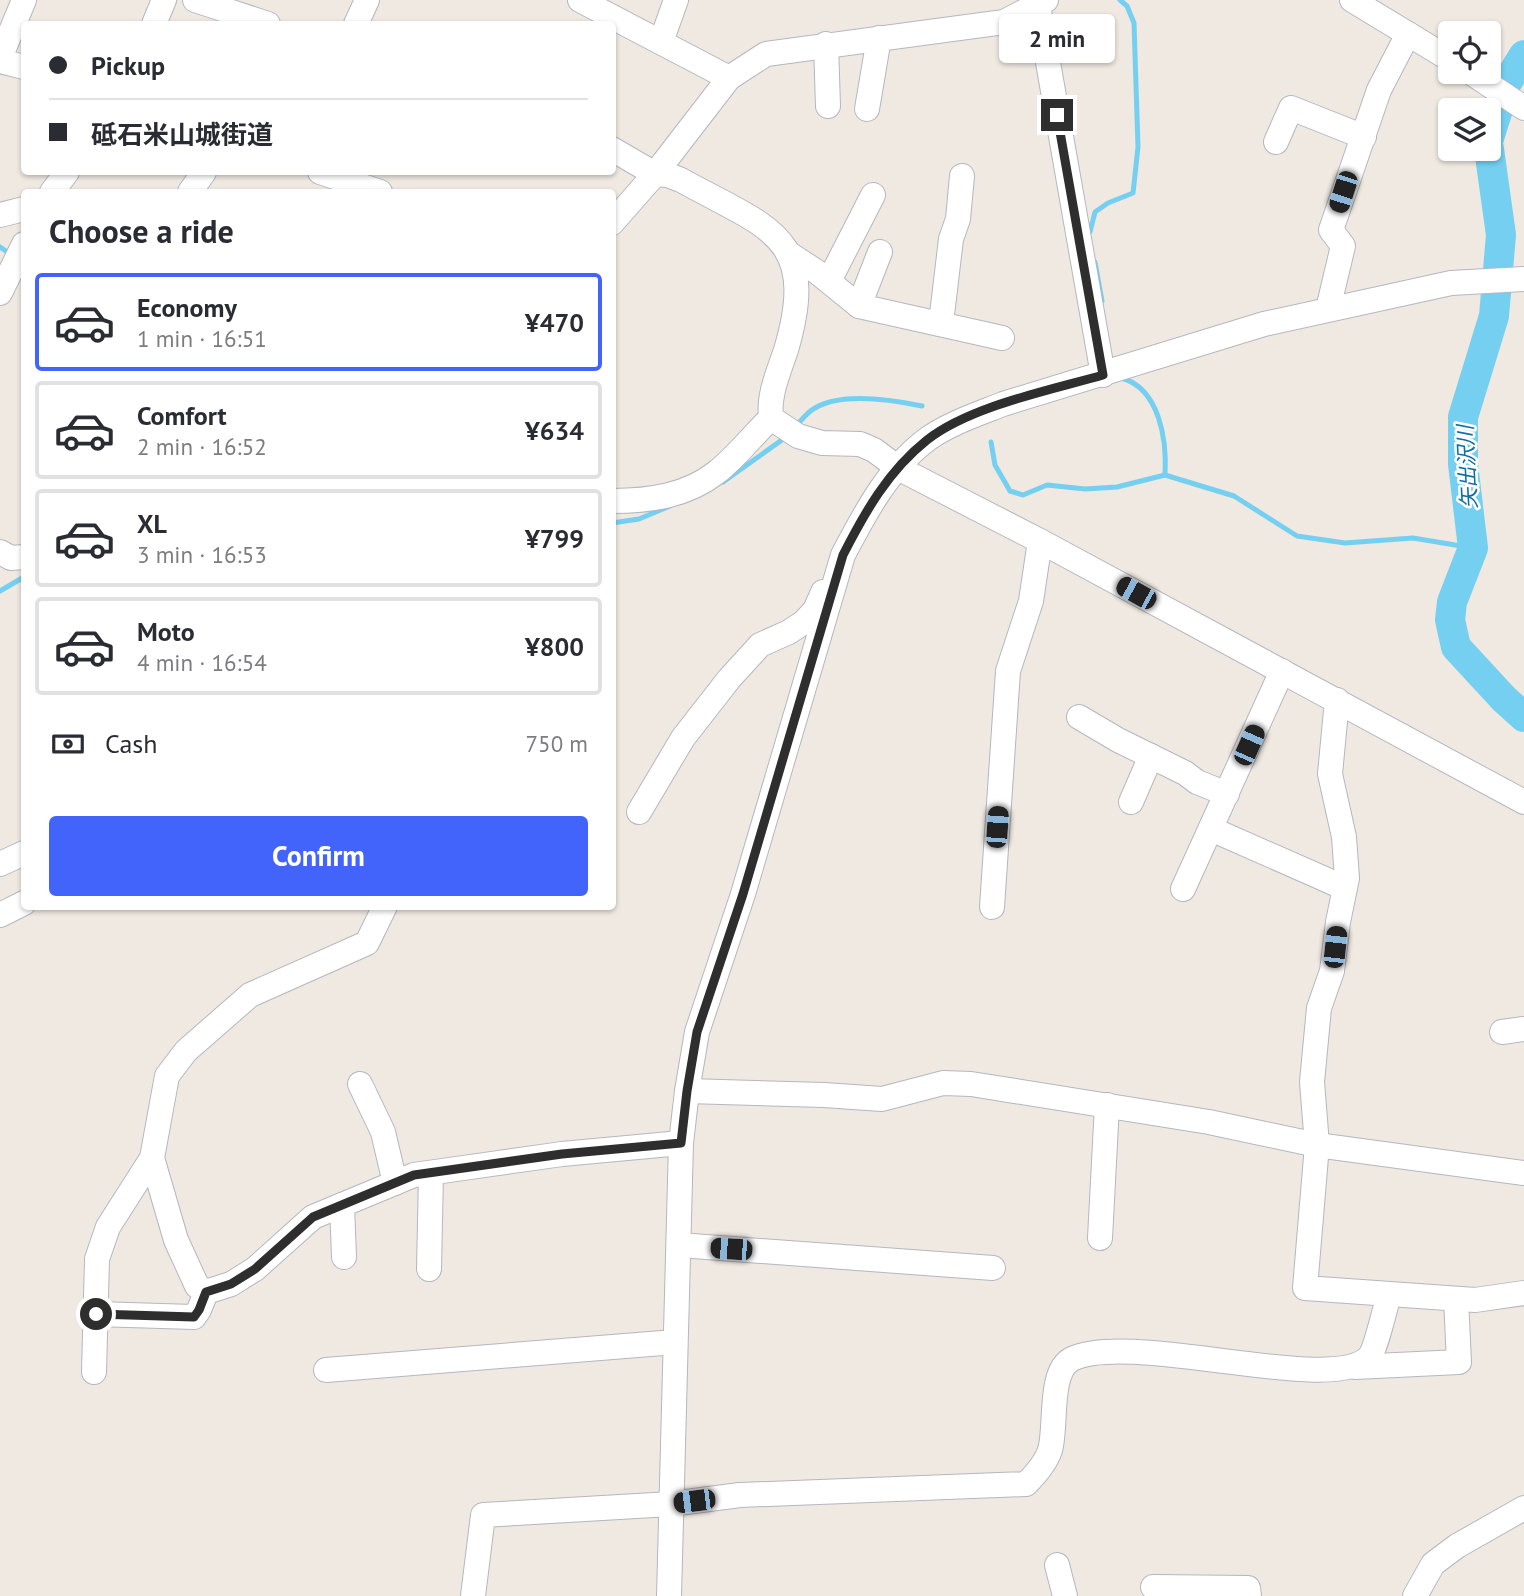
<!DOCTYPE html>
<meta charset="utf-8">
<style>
body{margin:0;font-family:"PT Sans","Noto Sans JP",sans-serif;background:#f2f2f3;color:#2b2b33;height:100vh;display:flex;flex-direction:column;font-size:26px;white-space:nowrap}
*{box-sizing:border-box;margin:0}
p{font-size:23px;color:#7c7c81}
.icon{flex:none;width:38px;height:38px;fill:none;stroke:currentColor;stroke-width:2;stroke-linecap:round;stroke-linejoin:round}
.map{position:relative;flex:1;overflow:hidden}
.sheet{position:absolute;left:21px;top:189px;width:595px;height:721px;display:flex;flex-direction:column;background:#fff;border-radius:7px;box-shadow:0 2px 5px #0004}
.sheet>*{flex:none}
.hud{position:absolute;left:21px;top:21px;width:595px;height:154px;border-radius:7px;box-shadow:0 2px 5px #0004;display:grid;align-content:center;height:154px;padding:0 28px;background:#fff}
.fabs{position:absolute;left:1438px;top:21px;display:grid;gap:14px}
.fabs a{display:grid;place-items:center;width:63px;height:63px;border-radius:7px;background:#fff;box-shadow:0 2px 5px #0004;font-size:35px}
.end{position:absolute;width:32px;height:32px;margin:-16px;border:9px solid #2e2e2e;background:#fff;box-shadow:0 0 0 4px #fff}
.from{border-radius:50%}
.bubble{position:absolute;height:49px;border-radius:7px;background:#fff;box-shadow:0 2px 5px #0004;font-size:23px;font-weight:700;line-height:49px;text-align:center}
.car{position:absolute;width:21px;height:42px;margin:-21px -10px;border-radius:9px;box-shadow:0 0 5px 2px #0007;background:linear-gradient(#222 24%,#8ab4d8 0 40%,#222 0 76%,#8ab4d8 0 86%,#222 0)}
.hud b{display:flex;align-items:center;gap:24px;height:66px;font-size:26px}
.hud b+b{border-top:2px solid #e1e1e2}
.hud i{width:18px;height:18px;background:#2b2b33}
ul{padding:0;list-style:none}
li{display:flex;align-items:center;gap:21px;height:98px;margin:0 14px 10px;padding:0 14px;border:4px solid #e1e1e2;border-radius:7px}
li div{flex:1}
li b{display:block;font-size:26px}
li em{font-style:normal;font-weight:700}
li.active{border-color:#4264fb}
li>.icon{width:63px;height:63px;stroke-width:1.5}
h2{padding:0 28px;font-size:32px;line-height:84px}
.pay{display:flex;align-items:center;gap:18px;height:77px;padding:0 28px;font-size:26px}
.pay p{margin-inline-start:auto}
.primary-button{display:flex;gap:14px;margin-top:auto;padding:14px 28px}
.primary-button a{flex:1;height:80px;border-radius:7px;background:#4264fb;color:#fff;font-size:28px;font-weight:700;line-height:80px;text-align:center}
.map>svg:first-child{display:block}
</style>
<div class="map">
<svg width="1524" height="1596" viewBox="0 0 1524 1596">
<rect width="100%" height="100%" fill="#efe9e1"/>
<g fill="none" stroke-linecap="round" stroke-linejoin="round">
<g stroke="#75cff0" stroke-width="5">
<path d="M1090,232l5,-20 13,-9 25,-10 5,-46 -4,-124 -7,-17 -7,-6"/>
<path d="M0,247l12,8"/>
<path d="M1095,262l7,39"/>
<path d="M1121,378c39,10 46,63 44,97"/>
<path d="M795,427c6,-6 12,-15 20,-19 27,-16 78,-8 107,-2"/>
<path d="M991,442l4,23 15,26 13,4 24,-10 38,4 32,-2 48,-12 69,21 63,40 48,7 68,-5 60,10"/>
<path d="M723,482l63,-45"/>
<path d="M612,523l27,-4 31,-13"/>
<path d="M0,591l24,-14"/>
</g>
<g stroke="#75cff0" stroke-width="30">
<path d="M1489,138l17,-54 18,-29"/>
<path d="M1489,149l12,86 -7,81 -31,101v47l10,84 -21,54 -2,18 6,27 48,52 20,18"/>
</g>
<defs>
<g id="minor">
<path d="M195,0l73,24"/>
<path d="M580,0l149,78"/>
<path d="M1037,0l66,375"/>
<path d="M1352,0l99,60"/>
<path d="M154,24l10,-24"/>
<path d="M356,24l11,-24"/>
<path d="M661,42l15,-42"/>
<path d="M826,44l2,62"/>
<path d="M0,58l24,-58"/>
<path d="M0,61l24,6"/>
<path d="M1470,72l54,36"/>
<path d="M867,109l12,-71"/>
<path d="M1276,142l15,-34 73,29"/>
<path d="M612,149l43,25 13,1 13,5c86,48 139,55 105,170 -7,21 -18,45 -15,68l27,18 24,7 38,1 14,6 24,18 142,73 484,261"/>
<path d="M320,172l60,20"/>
<path d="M52,192l15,-20"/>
<path d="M190,192l14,-20"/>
<path d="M0,215l24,-6"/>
<path d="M612,223l43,-49 74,-96 37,-24 238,-32 42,-22"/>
<path d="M788,253l29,19 42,34 143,32"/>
<path d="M829,281l44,-86"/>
<path d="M0,293l24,-49"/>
<path d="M859,306l21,-54"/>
<path d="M1328,309l15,-63 -12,-16 48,-140 29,-56"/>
<path d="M941,323l10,-84 7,-20 4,-43"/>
<path d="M612,501c37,0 75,-5 105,-29 19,-15 36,-37 54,-54"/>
<path d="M0,552l11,6 13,-1"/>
<path d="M1337,700l-7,74 14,63 3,41 -9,44 -6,49 -13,37 -7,74 5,63 -12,143 170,12 49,-7"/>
<path d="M1079,717l39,23 67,33 12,9 30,12"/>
<path d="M1131,802l20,-46"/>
<path d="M639,812l44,-74 46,-59 31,-34 29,-13 15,-10 11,-12 8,-18"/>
<path d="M1211,829l134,59"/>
<path d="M0,864l24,-11"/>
<path d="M1183,889l99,-218"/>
<path d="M992,907l16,-236 23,-70 9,-60"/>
<path d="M0,915l24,-12"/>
<path d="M1502,1032l22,-3"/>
<path d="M360,1084l23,48 12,51"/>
<path d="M687,1091l137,4 58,4 61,-16 28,1 238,38 108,23 207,28"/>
<path d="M152,1158l24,82 21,46 9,6 25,-8 24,-15 58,-52 101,-42 148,-21 119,-11"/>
<path d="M342,1205l2,52"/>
<path d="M1100,1238l7,-133"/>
<path d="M679,1245l314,23"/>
<path d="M429,1269l2,-96"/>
<path d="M96,1314l98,3 5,-7 7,-18"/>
<path d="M1355,1367l104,-5 -3,-63"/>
<path d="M326,1370l349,-28"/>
<path d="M94,1372l3,-113 11,-32 44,-69 15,-82 19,-25 64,-56 117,-52 18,-37"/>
<path d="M1057,1565l8,31"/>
<path d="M1153,1587l95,1 1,8"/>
<path d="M473,1596l10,-81 188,-11 69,-9 286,-11c10,-10 20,-21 24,-34 7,-23 -2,-79 22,-91 59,-29 264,38 298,-3 6,-8 15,-48 19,-61"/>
<path d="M669,1596l12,-453 6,-52 10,-59 46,-138 100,-339c22,-42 46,-88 86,-117 22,-15 49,-24 74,-34l261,-80 187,-41 73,-4"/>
<path d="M1415,1596l18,-32 24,-18 67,-38"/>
</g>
</defs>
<use href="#minor" stroke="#b4b7c1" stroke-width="26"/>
<use href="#minor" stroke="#fff" stroke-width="24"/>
</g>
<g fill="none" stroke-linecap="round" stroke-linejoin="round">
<path stroke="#2e2e2e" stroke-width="9" d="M96,1314l98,3 5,-7 7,-18 25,-8 24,-15 58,-52 101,-42 148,-21 119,-11 6,-52 10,-59 46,-138 100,-339c22,-43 45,-84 84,-115 43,-34 124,-50 176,-65l-46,-260"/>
</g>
<g text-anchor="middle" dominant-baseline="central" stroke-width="5" stroke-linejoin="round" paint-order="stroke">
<g font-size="21" font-style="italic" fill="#0d6fa3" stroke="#fff">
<text transform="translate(1467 467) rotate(-93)">矢出沢川</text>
</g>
</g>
</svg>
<div class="fabs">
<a><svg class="icon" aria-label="locate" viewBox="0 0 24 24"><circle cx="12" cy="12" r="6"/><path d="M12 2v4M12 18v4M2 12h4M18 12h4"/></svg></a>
<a><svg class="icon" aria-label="layers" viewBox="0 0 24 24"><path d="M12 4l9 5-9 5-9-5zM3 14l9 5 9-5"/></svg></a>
</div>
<i class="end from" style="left:96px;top:1314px"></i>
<i class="end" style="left:1057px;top:115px"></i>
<div class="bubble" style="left:999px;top:14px;width:116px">2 min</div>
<i class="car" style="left:1343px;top:192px;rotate:198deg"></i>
<i class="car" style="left:1136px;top:593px;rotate:299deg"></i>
<i class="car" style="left:1249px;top:745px;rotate:24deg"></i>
<i class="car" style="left:997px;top:827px;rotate:4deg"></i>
<i class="car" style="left:1335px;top:947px;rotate:6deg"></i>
<i class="car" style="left:731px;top:1249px;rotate:274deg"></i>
<i class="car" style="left:694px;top:1501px;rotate:263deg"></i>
<div class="hud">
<b><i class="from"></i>Pickup</b>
<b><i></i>砥石米山城街道</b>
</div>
<section class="sheet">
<h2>Choose a ride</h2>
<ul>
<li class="active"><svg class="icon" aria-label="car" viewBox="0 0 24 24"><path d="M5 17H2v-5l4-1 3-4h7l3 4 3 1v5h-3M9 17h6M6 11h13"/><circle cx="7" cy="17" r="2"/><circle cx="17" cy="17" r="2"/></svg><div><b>Economy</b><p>1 min · 16:51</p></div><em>¥470</em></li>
<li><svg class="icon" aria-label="car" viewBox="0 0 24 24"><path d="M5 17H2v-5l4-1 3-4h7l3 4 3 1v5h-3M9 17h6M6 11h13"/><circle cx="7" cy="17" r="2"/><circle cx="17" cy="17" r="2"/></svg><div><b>Comfort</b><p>2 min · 16:52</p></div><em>¥634</em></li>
<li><svg class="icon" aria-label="car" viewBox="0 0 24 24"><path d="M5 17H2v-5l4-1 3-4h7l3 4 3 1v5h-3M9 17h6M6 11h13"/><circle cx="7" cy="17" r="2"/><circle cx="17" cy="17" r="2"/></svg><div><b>XL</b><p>3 min · 16:53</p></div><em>¥799</em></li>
<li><svg class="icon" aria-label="car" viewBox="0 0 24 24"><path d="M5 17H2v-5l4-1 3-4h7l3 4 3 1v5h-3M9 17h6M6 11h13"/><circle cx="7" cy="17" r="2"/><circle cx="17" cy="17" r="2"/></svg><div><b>Moto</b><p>4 min · 16:54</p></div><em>¥800</em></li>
</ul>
<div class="pay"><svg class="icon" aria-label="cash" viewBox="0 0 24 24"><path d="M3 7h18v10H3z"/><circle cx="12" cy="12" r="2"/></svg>Cash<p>750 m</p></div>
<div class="primary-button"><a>Confirm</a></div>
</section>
</div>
